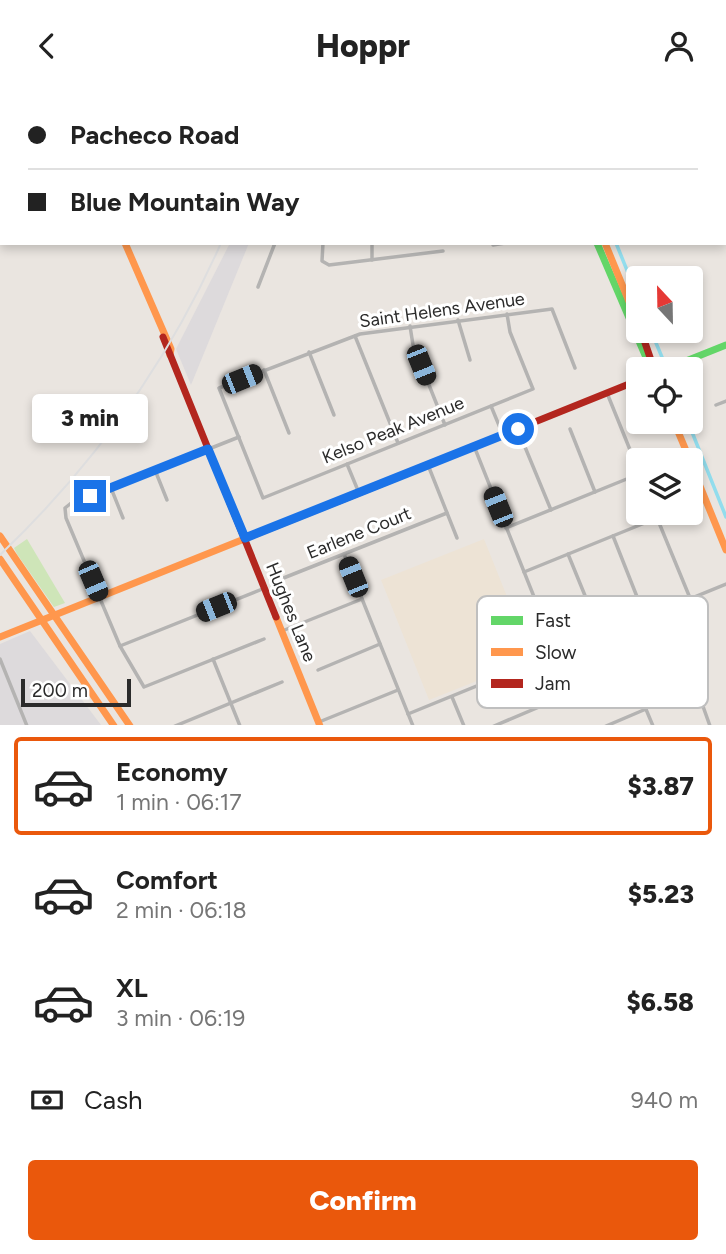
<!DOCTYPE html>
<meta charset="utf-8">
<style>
body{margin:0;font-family:Figtree,sans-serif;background:#f6f6f6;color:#222;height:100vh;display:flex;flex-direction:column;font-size:26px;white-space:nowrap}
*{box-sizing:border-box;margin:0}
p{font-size:23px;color:#767676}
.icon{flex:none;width:38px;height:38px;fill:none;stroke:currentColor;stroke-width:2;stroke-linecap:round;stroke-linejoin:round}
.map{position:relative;height:634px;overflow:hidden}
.drawer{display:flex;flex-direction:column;background:#fff;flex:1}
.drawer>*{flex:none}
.top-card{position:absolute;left:0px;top:0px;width:726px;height:154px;box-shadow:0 4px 10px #0003;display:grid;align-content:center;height:154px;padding:0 28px;background:#fff}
.needle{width:46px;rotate:338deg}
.tools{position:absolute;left:626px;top:175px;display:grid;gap:14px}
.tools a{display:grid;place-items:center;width:77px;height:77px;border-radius:7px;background:#fff;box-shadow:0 4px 10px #0003;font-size:35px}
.scale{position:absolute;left:21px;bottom:18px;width:110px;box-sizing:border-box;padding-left:7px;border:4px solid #2b2b2b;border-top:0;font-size:19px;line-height:24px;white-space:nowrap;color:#2b2b2b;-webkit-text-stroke:5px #fff;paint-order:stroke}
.end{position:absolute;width:32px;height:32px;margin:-16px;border:9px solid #1a73e8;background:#fff;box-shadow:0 0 0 4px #fff}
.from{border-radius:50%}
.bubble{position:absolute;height:49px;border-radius:7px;background:#fff;box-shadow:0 4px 10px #0003;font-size:23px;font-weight:800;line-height:49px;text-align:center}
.car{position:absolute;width:21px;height:42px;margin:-21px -10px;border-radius:9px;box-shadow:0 0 5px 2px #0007;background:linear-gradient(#222 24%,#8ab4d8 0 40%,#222 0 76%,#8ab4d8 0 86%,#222 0)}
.top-card b{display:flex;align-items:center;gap:24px;height:66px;font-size:26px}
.top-card b+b{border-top:2px solid #e0e0e0}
.top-card i{width:18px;height:18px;background:#222}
ul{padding:12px 0 0;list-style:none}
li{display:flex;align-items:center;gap:21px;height:98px;margin:0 14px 10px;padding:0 14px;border:4px solid transparent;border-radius:7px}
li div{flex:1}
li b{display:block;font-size:26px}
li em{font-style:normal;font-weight:800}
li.selected{border-color:#ea580c}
li>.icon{width:63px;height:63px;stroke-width:1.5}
.pay{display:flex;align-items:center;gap:18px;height:77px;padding:0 28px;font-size:26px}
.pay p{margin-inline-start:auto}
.action{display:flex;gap:14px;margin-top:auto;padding:14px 28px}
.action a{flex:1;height:80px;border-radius:7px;background:#ea580c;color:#fff;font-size:28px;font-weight:800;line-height:80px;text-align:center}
header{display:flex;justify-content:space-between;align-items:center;height:91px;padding:0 28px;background:#fff;font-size:32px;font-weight:800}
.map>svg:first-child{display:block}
</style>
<header><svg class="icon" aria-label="back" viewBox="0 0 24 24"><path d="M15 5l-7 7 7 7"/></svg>Hoppr<svg class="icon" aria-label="person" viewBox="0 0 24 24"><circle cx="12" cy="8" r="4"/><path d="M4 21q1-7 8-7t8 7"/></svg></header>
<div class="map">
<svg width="726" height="635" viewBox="0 0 726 635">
<rect width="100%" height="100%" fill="#eae5e0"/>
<g fill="#dddadc">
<path d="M230,152h19l-58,142 -15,-36z"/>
<path d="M30,540l71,94h-101v-81z"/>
</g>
<path fill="#ede3d5" d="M484,448l48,120 -103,41 -48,-120z"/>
<path fill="#cee5b8" d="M27,448l38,64 -11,4 -37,-53 -3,-6z"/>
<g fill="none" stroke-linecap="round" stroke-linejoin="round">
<g stroke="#92dded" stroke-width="3.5">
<path d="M555,0v2"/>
<path d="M0,46l2,3"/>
<path d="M616,152l23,57"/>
<path d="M651,240l13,31"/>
<path d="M688,331l38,95"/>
</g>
<g stroke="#b4b3b2" stroke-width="3.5">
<path d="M409,0l1,2"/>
<path d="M594,0v2"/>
<path d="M648,0l1,2"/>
<path d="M724,14h2"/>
<path d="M724,56l2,4"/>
<path d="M323,152l-1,18 7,4 114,-14"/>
<path d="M372,152v17"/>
<path d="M493,154l12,-2"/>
<path d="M258,196l17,-44"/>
<path d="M507,223l3,18 23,57 -270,109 -44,-110 141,-54 192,-25 23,59"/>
<path d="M458,229l12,40"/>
<path d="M410,235l3,19 32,80"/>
<path d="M355,245l43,107"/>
<path d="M309,261l25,63"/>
<path d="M264,279l25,63"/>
<path d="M607,302l32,79"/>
<path d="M716,314l10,-4"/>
<path d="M491,315l12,29"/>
<path d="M570,338l25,63"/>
<path d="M239,346l-169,67 -5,4 1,10 54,128 24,41 120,-48"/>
<path d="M474,355l82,206"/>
<path d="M525,356l26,63"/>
<path d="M347,373l12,29"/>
<path d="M428,374l29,73"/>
<path d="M155,379l12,30"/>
<path d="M111,397l12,30"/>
<path d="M655,422l35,85"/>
<path d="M506,437l133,-54"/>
<path d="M613,445l32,81"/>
<path d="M344,463l69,172"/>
<path d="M568,463l38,93 29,36 18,43"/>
<path d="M524,481l133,-54"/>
<path d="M281,488l166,-66"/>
<path d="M668,517l42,118"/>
<path d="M282,540l80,-32"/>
<path d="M120,555l145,-58"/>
<path d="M0,568l27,67"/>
<path d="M213,568l27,67"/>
<path d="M318,579l62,-26"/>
<path d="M452,606l12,29"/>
<path d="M408,623l318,-130"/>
<path d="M319,631l79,-32"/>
<path d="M175,635l107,-44"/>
<path d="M494,635l104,-44 22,-16"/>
<path d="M606,635l40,-17"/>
</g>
<g stroke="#63d668" stroke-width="7">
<path d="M64,0l1,2"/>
<path d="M544,0l1,2"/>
<path d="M171,2l4,-2"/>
<path d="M0,71l2,-1"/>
<path d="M597,152l54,126"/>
<path d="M666,278l60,-24"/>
</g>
<g stroke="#ff974d" stroke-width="7">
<path d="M536,0l1,2"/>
<path d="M0,62l2,-1"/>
<path d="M125,152l46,106 -1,6"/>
<path d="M605,152l34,83"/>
<path d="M674,331l16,38"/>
<path d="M691,373l35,86"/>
<path d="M0,445l130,190"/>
<path d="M0,468l114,167"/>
<path d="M276,526l44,109"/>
<path d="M0,546l339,-136"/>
</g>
<g stroke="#b3261e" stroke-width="7">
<path d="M153,2l4,-2"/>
<path d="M641,240l13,38"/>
<path d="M163,246l113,280"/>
<path d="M339,410l300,-121"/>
</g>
<g stroke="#dededf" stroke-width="2">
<path d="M276,2v-2"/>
<path d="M0,464c93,-89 169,-194 221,-312"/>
</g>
</g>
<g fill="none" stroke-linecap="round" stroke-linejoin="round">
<path stroke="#1a73e8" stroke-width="9" d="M90,405l118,-47 37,89 273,-109"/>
</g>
<g text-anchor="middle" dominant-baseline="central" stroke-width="6" stroke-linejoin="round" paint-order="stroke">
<g font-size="18" fill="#2b2b2b" stroke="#fff">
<text transform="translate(442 219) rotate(-8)">Saint Helens Avenue</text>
<text transform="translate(393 339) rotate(-22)">Kelso Peak Avenue</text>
<text transform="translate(359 442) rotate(-22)">Earlene Court</text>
<text transform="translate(291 521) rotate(68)">Hughes Lane</text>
</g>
</g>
<rect x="477" y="505" width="231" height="112" rx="10" fill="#fff" stroke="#bfbfbf" stroke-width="2"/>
<rect x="491" y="525" width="32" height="9" fill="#63d668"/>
<rect x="491" y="557" width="32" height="8" fill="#ff974d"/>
<rect x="491" y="588" width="32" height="9" fill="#b3261e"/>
<g font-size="19" fill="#2b2b2b">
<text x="535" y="536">Fast</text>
<text x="535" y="568">Slow</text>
<text x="535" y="599">Jam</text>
</g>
</svg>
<div class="tools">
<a><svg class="needle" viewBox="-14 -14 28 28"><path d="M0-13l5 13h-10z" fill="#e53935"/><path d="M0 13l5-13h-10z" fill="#767676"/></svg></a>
<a><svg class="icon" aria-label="locate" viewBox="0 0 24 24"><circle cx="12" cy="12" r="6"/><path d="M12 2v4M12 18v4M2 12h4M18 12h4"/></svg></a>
<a><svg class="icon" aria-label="layers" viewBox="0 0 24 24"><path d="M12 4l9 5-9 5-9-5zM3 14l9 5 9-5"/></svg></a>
</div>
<div class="scale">200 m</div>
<i class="end from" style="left:518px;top:338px"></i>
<i class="end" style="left:90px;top:405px"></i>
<div class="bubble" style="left:32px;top:303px;width:116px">3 min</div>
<i class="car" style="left:421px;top:274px;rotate:158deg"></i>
<i class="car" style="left:242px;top:288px;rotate:68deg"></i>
<i class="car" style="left:498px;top:416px;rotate:338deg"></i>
<i class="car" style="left:353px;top:486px;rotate:338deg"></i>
<i class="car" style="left:93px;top:490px;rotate:157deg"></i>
<i class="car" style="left:216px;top:516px;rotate:248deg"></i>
<div class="top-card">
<b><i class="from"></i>Pacheco Road</b>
<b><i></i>Blue Mountain Way</b>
</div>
</div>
<section class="drawer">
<ul>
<li class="selected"><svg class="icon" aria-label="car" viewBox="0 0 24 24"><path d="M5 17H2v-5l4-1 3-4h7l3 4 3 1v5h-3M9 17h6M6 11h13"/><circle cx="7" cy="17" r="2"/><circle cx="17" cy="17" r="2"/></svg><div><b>Economy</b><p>1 min · 06:17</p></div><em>$3.87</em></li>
<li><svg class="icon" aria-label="car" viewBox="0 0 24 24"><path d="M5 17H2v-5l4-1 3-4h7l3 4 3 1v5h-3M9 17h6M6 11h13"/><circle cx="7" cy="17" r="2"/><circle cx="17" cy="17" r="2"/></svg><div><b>Comfort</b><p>2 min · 06:18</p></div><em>$5.23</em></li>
<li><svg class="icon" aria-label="car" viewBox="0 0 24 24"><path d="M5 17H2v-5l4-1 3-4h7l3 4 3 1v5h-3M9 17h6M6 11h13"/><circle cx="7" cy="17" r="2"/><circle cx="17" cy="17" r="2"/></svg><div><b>XL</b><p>3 min · 06:19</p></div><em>$6.58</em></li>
</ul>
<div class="pay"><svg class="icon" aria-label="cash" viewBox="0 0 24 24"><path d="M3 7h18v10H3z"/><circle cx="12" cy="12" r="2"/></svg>Cash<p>940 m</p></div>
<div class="action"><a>Confirm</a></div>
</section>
